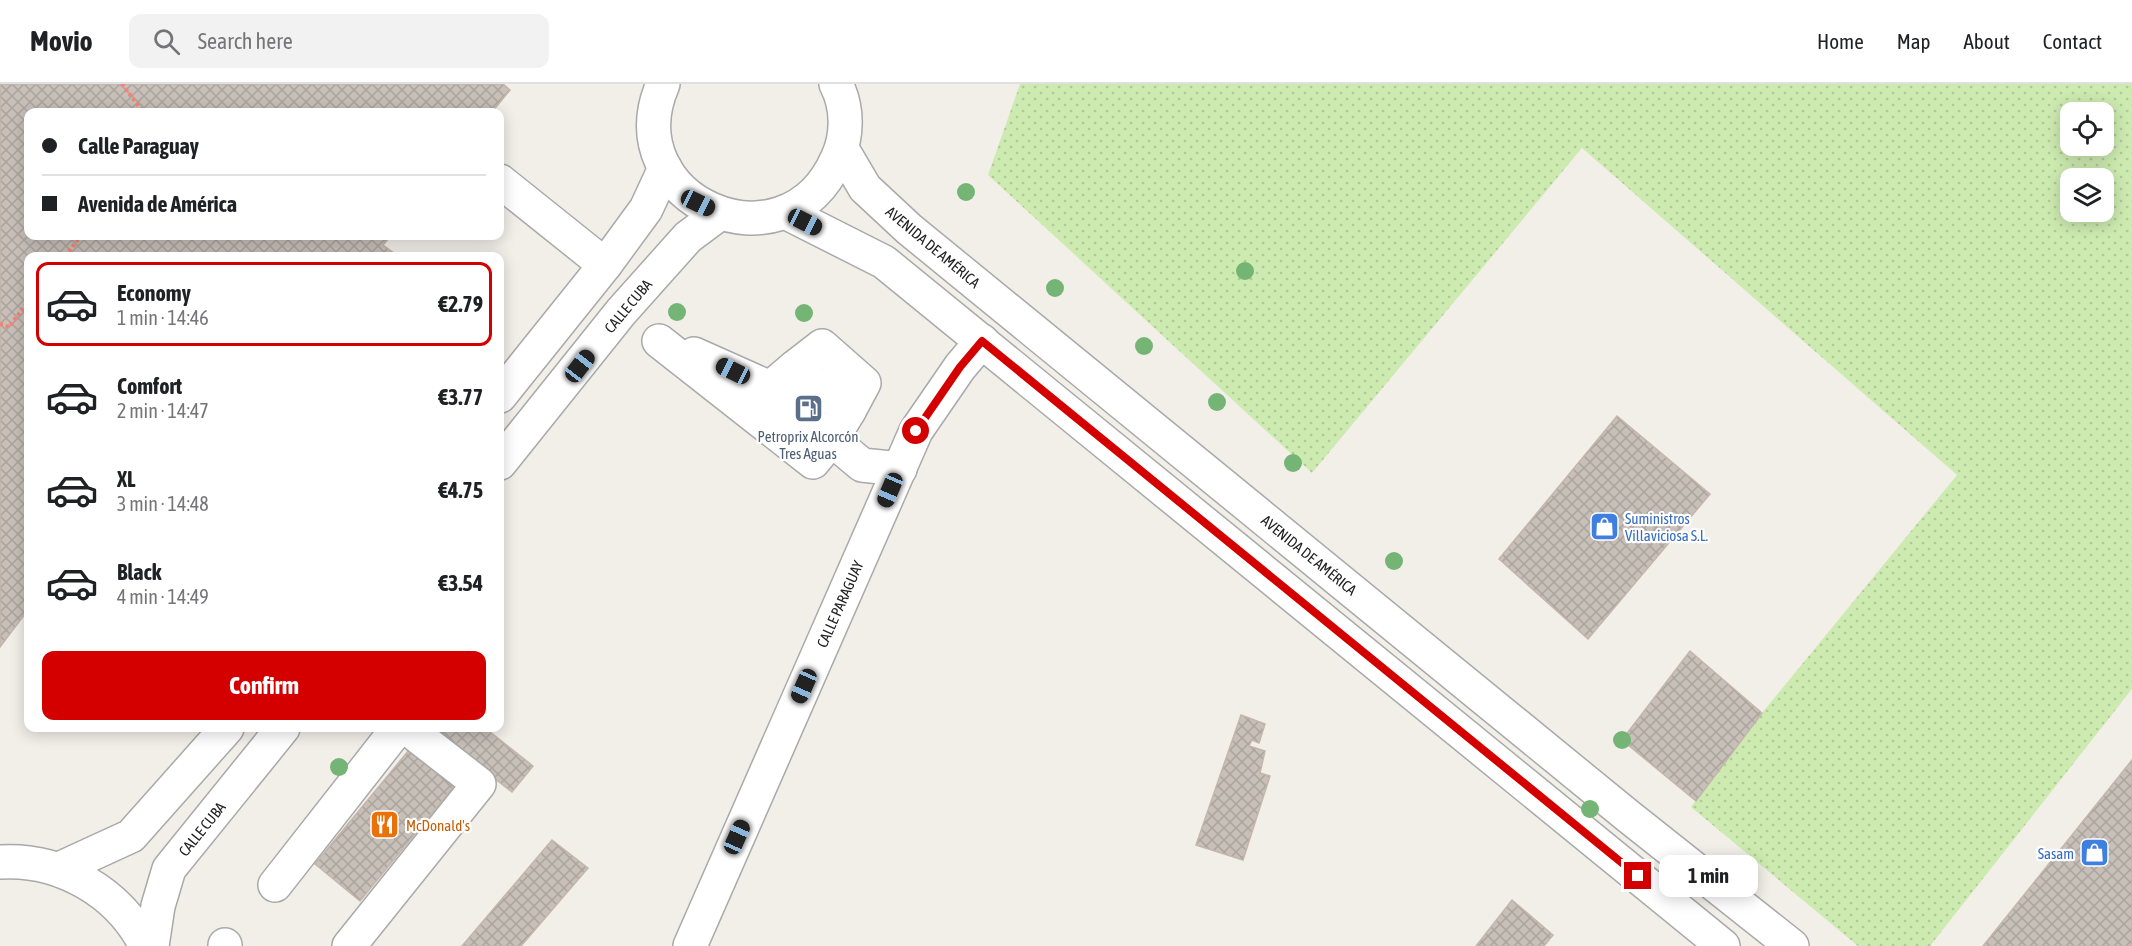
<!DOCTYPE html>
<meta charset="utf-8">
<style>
body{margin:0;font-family:"Asap Condensed",sans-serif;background:#f2f2f2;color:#202124;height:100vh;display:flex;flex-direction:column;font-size:22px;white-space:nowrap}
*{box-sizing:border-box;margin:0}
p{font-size:20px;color:#757577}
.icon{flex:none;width:33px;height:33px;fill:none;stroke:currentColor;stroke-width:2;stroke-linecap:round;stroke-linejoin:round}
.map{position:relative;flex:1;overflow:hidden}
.panel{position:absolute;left:24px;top:168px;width:480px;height:480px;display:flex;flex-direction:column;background:#fff;border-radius:12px;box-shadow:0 3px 15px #0003}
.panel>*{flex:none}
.hud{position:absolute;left:24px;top:24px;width:480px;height:132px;border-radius:12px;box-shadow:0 3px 15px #0003;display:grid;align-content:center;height:132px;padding:0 18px;background:#fff}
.fabs{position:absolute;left:2060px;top:18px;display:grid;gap:12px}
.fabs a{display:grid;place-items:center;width:54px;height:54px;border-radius:12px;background:#fff;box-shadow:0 3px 15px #0003;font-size:30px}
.end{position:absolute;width:27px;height:27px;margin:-14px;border:8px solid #d40000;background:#fff;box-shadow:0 0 0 3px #fff}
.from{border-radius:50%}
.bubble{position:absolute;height:42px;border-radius:12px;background:#fff;box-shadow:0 3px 15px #0003;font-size:20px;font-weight:700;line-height:42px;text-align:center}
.car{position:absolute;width:18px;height:36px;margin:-18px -9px;border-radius:8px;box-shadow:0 0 4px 2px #0007;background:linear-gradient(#222 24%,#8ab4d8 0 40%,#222 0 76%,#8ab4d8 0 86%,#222 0)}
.hud b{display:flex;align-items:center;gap:21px;height:57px;font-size:22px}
.hud b+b{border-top:2px solid #e0e0e0}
.hud i{width:15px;height:15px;background:#202124}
ul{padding:10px 0 0;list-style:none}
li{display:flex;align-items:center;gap:18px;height:84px;margin:0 12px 9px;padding:0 6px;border:3px solid transparent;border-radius:12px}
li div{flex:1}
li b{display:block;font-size:22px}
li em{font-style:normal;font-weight:700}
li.on{border-color:#d40000}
li>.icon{width:54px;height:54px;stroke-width:1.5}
.cta{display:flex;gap:12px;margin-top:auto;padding:12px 18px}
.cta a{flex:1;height:69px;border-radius:12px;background:#d40000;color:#fff;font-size:24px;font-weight:700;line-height:69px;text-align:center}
header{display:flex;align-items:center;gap:36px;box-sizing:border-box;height:84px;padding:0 30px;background:#fff;border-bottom:2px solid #e0e0e0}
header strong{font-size:28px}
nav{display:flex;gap:33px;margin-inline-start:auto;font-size:21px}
.search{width:420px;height:54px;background:#f2f2f2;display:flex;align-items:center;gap:15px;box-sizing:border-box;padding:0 21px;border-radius:12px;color:#757577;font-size:22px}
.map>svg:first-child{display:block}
</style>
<header>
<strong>Movio</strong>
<div class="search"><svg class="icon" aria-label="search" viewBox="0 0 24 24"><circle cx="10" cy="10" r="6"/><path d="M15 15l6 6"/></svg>Search here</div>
<nav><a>Home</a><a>Map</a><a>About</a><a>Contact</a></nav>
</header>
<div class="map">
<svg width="2132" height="862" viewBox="0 0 2132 862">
<defs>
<pattern id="grass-dots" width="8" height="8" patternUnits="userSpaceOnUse" patternTransform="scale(1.5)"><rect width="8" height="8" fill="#cdebb0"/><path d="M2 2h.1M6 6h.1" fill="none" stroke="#b0c997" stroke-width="1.8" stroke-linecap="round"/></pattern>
<pattern id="building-cross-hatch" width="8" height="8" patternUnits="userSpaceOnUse" patternTransform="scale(1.5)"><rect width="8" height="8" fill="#c7bfb8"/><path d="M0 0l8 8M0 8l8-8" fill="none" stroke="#aba49e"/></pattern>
</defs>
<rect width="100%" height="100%" fill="#f2efe9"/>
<path fill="url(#grass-dots)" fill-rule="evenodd" d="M1020,0h1112v605l-202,257h-72l-167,-139 71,-94 195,-238 -375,-327 -270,325 -324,-298zM2070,28h33v34h-33zM2070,94h33v34h-33z"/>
<g fill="url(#building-cross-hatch)" stroke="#c4b6ab" stroke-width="1.5">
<path d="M0,0h503l7,6 -18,22h-464v124h363l-8,9 15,11h-370v354l-28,37z"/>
<path d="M1617,332l93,78 -122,145 -89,-80z"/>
<path d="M1690,567l72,62 -66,88 -74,-61z"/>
<path d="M1241,631l24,9 -6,19 -7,-3 -3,6 16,5 -5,22 10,3 -27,84 -47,-15z"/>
<path d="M430,644h55l48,38 -21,26z"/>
<path d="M409,666l45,36 -94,115 -45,-37z"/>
<path d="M2132,676v186h-149z"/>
<path d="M552,756l36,28 -67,78h-59z"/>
<path d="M1512,816l41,35 -9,11h-68z"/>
</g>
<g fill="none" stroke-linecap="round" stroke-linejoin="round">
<defs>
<g id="minor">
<path d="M663,0c-51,116 122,193 174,75 11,-23 11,-52 -1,-75"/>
<path d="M842,65l23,39 44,41 719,587 164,130"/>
<path d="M500,97l105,84"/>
<path d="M785,128l99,50 839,684"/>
<path d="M659,257l154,121 19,-23 17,-28 -54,-44 -25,21"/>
<path d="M694,270l76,34 92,77 38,4"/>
<path d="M795,283l27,-21 42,37 -15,28"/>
<path d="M500,312l105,-131 41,-56 19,-41"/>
<path d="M500,379l121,-151 67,-75 31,-23"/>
<path d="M0,778c60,-4 119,30 146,84"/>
<path d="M59,785l72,-33 96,-108"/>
<path d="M275,801l123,-157"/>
<path d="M152,862l6,-40 11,-37 114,-141"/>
<path d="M225,862v-1"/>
<path d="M349,862l130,-162 -72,-56"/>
<path d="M690,862l226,-515 44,-64 22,-26"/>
</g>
</defs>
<use href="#minor" stroke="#a9a9a9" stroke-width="36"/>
<g stroke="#fa8072" stroke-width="4" stroke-dasharray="3 3" stroke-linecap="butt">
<path d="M122,0l21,28"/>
<path d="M65,172l16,-20"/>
<path d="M0,240l9,3 19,-25"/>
</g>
<use href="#minor" stroke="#fff" stroke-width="33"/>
</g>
<g fill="#74b475">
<circle cx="966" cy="108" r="9"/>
<circle cx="1245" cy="187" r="9"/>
<circle cx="1055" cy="204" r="9"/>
<circle cx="677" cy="228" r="9"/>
<circle cx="804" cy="229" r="9"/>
<circle cx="1144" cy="262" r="9"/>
<circle cx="1217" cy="318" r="9"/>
<circle cx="1293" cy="379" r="9"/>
<circle cx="1394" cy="477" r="9"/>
<circle cx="1622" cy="656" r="9"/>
<circle cx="339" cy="683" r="9"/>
<circle cx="1590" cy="725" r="9"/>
</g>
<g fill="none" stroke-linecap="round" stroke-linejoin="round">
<path stroke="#d40000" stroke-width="8" d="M916,347l44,-64 22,-26 656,535"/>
</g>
<defs>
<symbol id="fuel-square" viewBox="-11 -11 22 22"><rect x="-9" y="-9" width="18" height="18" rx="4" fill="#5c6f8a" stroke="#fff"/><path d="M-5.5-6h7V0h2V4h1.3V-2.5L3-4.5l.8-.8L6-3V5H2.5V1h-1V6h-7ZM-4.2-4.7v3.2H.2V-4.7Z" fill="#fff"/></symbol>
<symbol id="shop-square" viewBox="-11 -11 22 22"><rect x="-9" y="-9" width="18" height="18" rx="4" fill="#3f7fe0" stroke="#fff"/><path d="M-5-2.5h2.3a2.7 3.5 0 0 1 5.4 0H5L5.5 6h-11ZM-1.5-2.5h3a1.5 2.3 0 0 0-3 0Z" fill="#fff"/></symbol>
<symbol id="restaurant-square" viewBox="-11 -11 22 22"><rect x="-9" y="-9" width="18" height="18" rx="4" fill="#e8710a" stroke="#fff"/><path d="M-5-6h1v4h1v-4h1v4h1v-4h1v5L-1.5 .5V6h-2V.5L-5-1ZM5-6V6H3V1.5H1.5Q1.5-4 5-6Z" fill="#fff"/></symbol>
</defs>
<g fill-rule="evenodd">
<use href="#fuel-square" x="792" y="308" width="33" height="33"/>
<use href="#shop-square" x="1588" y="426" width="33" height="33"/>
<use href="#restaurant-square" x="368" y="724" width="33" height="33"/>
<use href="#shop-square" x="2078" y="752" width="33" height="33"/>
</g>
<g text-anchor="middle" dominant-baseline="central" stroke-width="4.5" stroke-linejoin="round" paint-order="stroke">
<g font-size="15" fill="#222" stroke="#fff">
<text transform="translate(933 163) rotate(40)">AVENIDA DE AMÉRICA</text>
<text transform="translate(628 222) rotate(-50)">CALLE CUBA</text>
<text transform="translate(1309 471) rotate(39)">AVENIDA DE AMÉRICA</text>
<text transform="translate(840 520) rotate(-66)">CALLE PARAGUAY</text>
<text transform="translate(202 745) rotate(-51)">CALLE CUBA</text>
</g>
<g font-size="15" fill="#4e5e75" stroke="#fff">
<text x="808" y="352">Petroprix Alcorcón<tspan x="808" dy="17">Tres Aguas</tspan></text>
</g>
<g font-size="15" fill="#366cbe" stroke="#fff" text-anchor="start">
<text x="1625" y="434">Suministros<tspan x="1625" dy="17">Villaviciosa S.L.</tspan></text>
<text x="2074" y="769" text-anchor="end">Sasam</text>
</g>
<g font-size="15" fill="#c56008" stroke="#fff" text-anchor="start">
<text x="406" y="741">McDonald's</text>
</g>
</g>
</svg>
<div class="fabs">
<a><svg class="icon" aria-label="locate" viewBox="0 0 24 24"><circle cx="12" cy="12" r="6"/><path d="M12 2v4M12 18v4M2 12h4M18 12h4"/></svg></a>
<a><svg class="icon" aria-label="layers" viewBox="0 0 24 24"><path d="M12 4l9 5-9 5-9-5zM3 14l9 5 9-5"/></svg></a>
</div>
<i class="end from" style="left:916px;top:347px"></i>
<i class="end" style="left:1638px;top:792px"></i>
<div class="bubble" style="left:1659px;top:771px;width:99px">1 min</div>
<i class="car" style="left:698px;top:119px;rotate:116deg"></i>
<i class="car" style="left:805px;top:138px;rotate:117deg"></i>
<i class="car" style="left:580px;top:282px;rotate:38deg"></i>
<i class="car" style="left:733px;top:287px;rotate:296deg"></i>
<i class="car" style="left:890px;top:406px;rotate:203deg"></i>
<i class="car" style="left:804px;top:602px;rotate:204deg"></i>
<i class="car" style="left:737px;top:753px;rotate:24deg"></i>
<div class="hud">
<b><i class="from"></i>Calle Paraguay</b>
<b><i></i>Avenida de América</b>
</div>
<section class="panel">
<ul>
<li class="on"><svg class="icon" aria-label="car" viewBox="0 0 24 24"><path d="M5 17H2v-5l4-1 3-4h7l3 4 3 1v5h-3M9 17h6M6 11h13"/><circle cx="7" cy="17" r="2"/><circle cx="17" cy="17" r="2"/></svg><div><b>Economy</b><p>1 min · 14:46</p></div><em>€2.79</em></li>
<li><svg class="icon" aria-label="car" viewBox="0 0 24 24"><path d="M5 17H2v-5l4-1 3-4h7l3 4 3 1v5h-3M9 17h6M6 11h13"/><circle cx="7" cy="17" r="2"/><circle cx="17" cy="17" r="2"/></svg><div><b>Comfort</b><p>2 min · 14:47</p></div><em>€3.77</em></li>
<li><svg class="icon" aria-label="car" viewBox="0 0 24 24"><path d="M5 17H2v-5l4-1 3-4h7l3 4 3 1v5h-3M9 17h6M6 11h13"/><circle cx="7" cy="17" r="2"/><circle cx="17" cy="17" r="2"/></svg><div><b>XL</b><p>3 min · 14:48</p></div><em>€4.75</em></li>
<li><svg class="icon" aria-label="car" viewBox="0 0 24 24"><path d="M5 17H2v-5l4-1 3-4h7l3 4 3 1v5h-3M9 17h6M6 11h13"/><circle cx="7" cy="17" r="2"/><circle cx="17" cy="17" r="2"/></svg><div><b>Black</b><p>4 min · 14:49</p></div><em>€3.54</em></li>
</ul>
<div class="cta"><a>Confirm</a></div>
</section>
</div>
